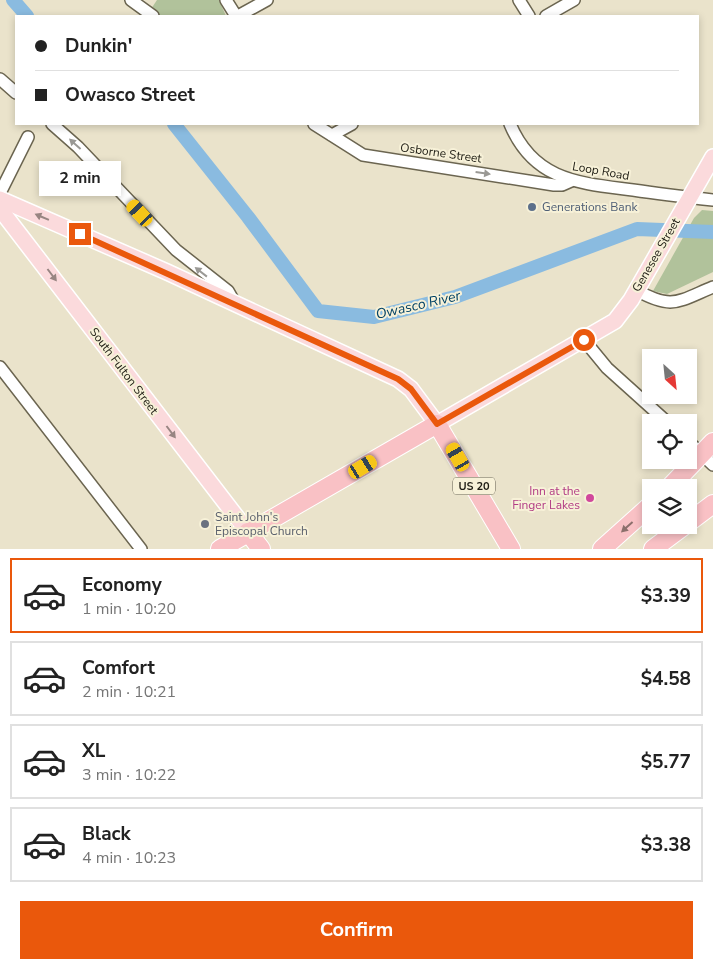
<!DOCTYPE html>
<meta charset="utf-8">
<style>
body{margin:0;font-family:"Nunito Sans",sans-serif;background:#f6f6f6;color:#222;height:100vh;display:flex;flex-direction:column;font-size:19px;white-space:nowrap}
*{box-sizing:border-box;margin:0}
p{font-size:16px;color:#767676}
.icon{flex:none;width:28px;height:28px;fill:none;stroke:currentColor;stroke-width:2;stroke-linecap:round;stroke-linejoin:round}
.map{position:relative;height:549px;overflow:hidden}
.sheet{display:flex;flex-direction:column;background:#fff;flex:1}
.sheet>*{flex:none}
.banner{position:absolute;left:15px;top:15px;width:684px;height:110px;border-radius:0px;box-shadow:0 2px 8px #0003;display:grid;align-content:center;height:110px;padding:0 20px;background:#fff}
.needle{width:32px;rotate:153deg}
.controls{position:absolute;left:642px;top:349px;display:grid;gap:10px}
.controls a{display:grid;place-items:center;width:55px;height:55px;border-radius:0px;background:#fff;box-shadow:0 2px 8px #0003;font-size:25px}
.end{position:absolute;width:22px;height:22px;margin:-11px;border:6px solid #ea580c;background:#fff;box-shadow:0 0 0 2px #fff}
.from{border-radius:50%}
.bubble{position:absolute;height:35px;border-radius:0px;background:#fff;box-shadow:0 2px 8px #0003;font-size:16px;font-weight:700;line-height:35px;text-align:center}
.car{position:absolute;width:15px;height:30px;margin:-15px -8px;border-radius:6px;box-shadow:0 0 4px 1px #0007;background:linear-gradient(#f5c518 24%,#345 0 40%,#f5c518 0 76%,#345 0 86%,#f5c518 0)}
.banner b{display:flex;align-items:center;gap:18px;height:48px;font-size:19px}
.banner b+b{border-top:1px solid #e0e0e0}
.banner i{width:12px;height:12px;background:#222}
ul{padding:9px 0 0;list-style:none}
li{display:flex;align-items:center;gap:15px;height:75px;margin:0 10px 8px;padding:0 10px;border:2px solid #e0e0e0;border-radius:0px}
li div{flex:1}
li b{display:block;font-size:19px}
li em{font-style:normal;font-weight:700}
li.on{border-color:#ea580c}
li>.icon{width:45px;height:45px;stroke-width:1.5}
.button{display:flex;gap:10px;margin-top:auto;padding:10px 20px}
.button a{flex:1;height:58px;border-radius:0px;background:#ea580c;color:#fff;font-size:20px;font-weight:700;line-height:58px;text-align:center}
.map>svg:first-child{display:block}
</style>
<div class="map">
<svg width="713" height="549" viewBox="0 0 713 549">
<rect width="100%" height="100%" fill="#eae3cb"/>
<g fill="#b1c29b">
<path d="M157,0h62l7,16h-65l-10,-7z"/>
<path d="M702,210l11,1v61l-46,22 -14,-3 41,-73z"/>
</g>
<g fill="none" stroke-linecap="round" stroke-linejoin="round">
<g stroke="#8abbe0" stroke-width="14">
<path d="M13,0l14,16"/>
<path d="M174,124l74,93 70,94 56,6 81,-20 182,-68 76,3"/>
</g>
<defs>
<g id="minor">
<path d="M131,0l22,16"/>
<path d="M226,0l10,16"/>
<path d="M519,0l10,16"/>
<path d="M238,16l29,-16"/>
<path d="M546,16l28,-16"/>
<path d="M0,79l16,14"/>
<path d="M52,124l26,23 98,103 52,41 8,14"/>
<path d="M314,124l49,31 191,30h8l9,-4"/>
<path d="M510,124c24,57 69,59 123,66 27,4 53,7 80,10"/>
<path d="M332,135l20,-11"/>
<path d="M0,193l28,-56"/>
<path d="M636,290c36,20 41,12 77,-3"/>
<path d="M584,340l23,28 60,54"/>
<path d="M0,367l141,182"/>
<path d="M689,442l24,23"/>
</g>
<g id="major">
<path d="M0,199l167,73 231,107 13,10 26,35 178,-103 16,-21 82,-143"/>
<path d="M0,209l248,323"/>
</g>
<g id="highway">
<path d="M669,488l44,-46"/>
<path d="M689,522l24,-18"/>
<path d="M248,532l13,17"/>
<path d="M220,549l217,-125 74,125"/>
<path d="M602,549l49,-44"/>
<path d="M653,549l32,-24"/>
</g>
</defs>
<use href="#minor" stroke="#6b6550" stroke-width="14"/>
<use href="#major" stroke="#fff" stroke-width="18"/>
<use href="#highway" stroke="#fff" stroke-width="20"/>
<use href="#minor" stroke="#fff" stroke-width="11"/>
<use href="#major" stroke="#fbdadc" stroke-width="15"/>
<use href="#highway" stroke="#f9c1c5" stroke-width="18"/>
</g>
<defs><path id="oneway-solid" d="M-6-.8H1V-3.2L6.5 0L1 3.2V.8H-6Z" transform="scale(1.25)"/></defs>
<g fill="#9a9995">
<use href="#oneway-solid" transform="translate(75 144) rotate(-138)"/>
<use href="#oneway-solid" transform="translate(483 173) rotate(8)"/>
<use href="#oneway-solid" transform="translate(201 272) rotate(-142)"/>
</g>
<g fill="#988582">
<use href="#oneway-solid" transform="translate(42 217) rotate(-157)"/>
<use href="#oneway-solid" transform="translate(52 275) rotate(53)"/>
<use href="#oneway-solid" transform="translate(171 432) rotate(53)"/>
</g>
<use fill="#8c6f6c" href="#oneway-solid" transform="translate(627 527) rotate(138)"/>
<g fill="none" stroke-linecap="round" stroke-linejoin="round">
<path stroke="#ea580c" stroke-width="6" d="M80,234l318,145 13,10 26,35 147,-84"/>
</g>
<circle fill="#5c6f8a" stroke="#f7f1d8" stroke-width="2" cx="532" cy="207" r="5"/>
<circle fill="#d1479c" stroke="#f7f1d8" stroke-width="2" cx="590" cy="498" r="5"/>
<circle fill="#6b7280" stroke="#f7f1d8" stroke-width="2" cx="205" cy="524" r="5"/>
<g text-anchor="middle" dominant-baseline="central" stroke-width="4" stroke-linejoin="round" paint-order="stroke">
<rect fill="#f7f1d8" stroke="#605d4f" stroke-width="1" x="453" y="477.5" width="42" height="17" rx="4"/>
<g font-size="11" font-weight="bold" fill="#1f1d14">
<text x="474" y="486">US 20</text>
</g>
<g font-size="12" fill="#1f1d14" stroke="#f7f1d8">
<text transform="translate(441 153) rotate(8)">Osborne Street</text>
<text transform="translate(601 171) rotate(10)">Loop Road</text>
<text transform="translate(656 255) rotate(-60)">Genesee Street</text>
<text transform="translate(124 371) rotate(53)">South Fulton Street</text>
</g>
<g font-size="12" fill="#4e5e75" stroke="#f7f1d8" text-anchor="start">
<text x="542" y="207">Generations Bank</text>
</g>
<g font-size="12" fill="#b23c85" stroke="#f7f1d8" text-anchor="end">
<text x="580" y="491">Inn at the<tspan x="580" dy="14">Finger Lakes</tspan></text>
</g>
<g font-size="12" fill="#5b616d" stroke="#f7f1d8" text-anchor="start">
<text x="215" y="517">Saint John's<tspan x="215" dy="14">Episcopal Church</tspan></text>
</g>
<g font-size="14" font-style="italic" fill="#024265" stroke="#f7f1d8">
<text transform="translate(418 305) rotate(-13)">Owasco River</text>
</g>
</g>
</svg>
<div class="controls">
<a><svg class="needle" viewBox="-14 -14 28 28"><path d="M0-13l5 13h-10z" fill="#e53935"/><path d="M0 13l5-13h-10z" fill="#767676"/></svg></a>
<a><svg class="icon" aria-label="locate" viewBox="0 0 24 24"><circle cx="12" cy="12" r="6"/><path d="M12 2v4M12 18v4M2 12h4M18 12h4"/></svg></a>
<a><svg class="icon" aria-label="layers" viewBox="0 0 24 24"><path d="M12 4l9 5-9 5-9-5zM3 14l9 5 9-5"/></svg></a>
</div>
<i class="end from" style="left:584px;top:340px"></i>
<i class="end" style="left:80px;top:234px"></i>
<div class="bubble" style="left:39px;top:161px;width:82px">2 min</div>
<i class="car" style="left:140px;top:213px;rotate:317deg"></i>
<i class="car" style="left:458px;top:457px;rotate:330deg"></i>
<i class="car" style="left:363px;top:467px;rotate:59deg"></i>
<div class="banner">
<b><i class="from"></i>Dunkin'</b>
<b><i></i>Owasco Street</b>
</div>
</div>
<section class="sheet">
<ul>
<li class="on"><svg class="icon" aria-label="car" viewBox="0 0 24 24"><path d="M5 17H2v-5l4-1 3-4h7l3 4 3 1v5h-3M9 17h6M6 11h13"/><circle cx="7" cy="17" r="2"/><circle cx="17" cy="17" r="2"/></svg><div><b>Economy</b><p>1 min · 10:20</p></div><em>$3.39</em></li>
<li><svg class="icon" aria-label="car" viewBox="0 0 24 24"><path d="M5 17H2v-5l4-1 3-4h7l3 4 3 1v5h-3M9 17h6M6 11h13"/><circle cx="7" cy="17" r="2"/><circle cx="17" cy="17" r="2"/></svg><div><b>Comfort</b><p>2 min · 10:21</p></div><em>$4.58</em></li>
<li><svg class="icon" aria-label="car" viewBox="0 0 24 24"><path d="M5 17H2v-5l4-1 3-4h7l3 4 3 1v5h-3M9 17h6M6 11h13"/><circle cx="7" cy="17" r="2"/><circle cx="17" cy="17" r="2"/></svg><div><b>XL</b><p>3 min · 10:22</p></div><em>$5.77</em></li>
<li><svg class="icon" aria-label="car" viewBox="0 0 24 24"><path d="M5 17H2v-5l4-1 3-4h7l3 4 3 1v5h-3M9 17h6M6 11h13"/><circle cx="7" cy="17" r="2"/><circle cx="17" cy="17" r="2"/></svg><div><b>Black</b><p>4 min · 10:23</p></div><em>$3.38</em></li>
</ul>
<div class="button"><a>Confirm</a></div>
</section>
